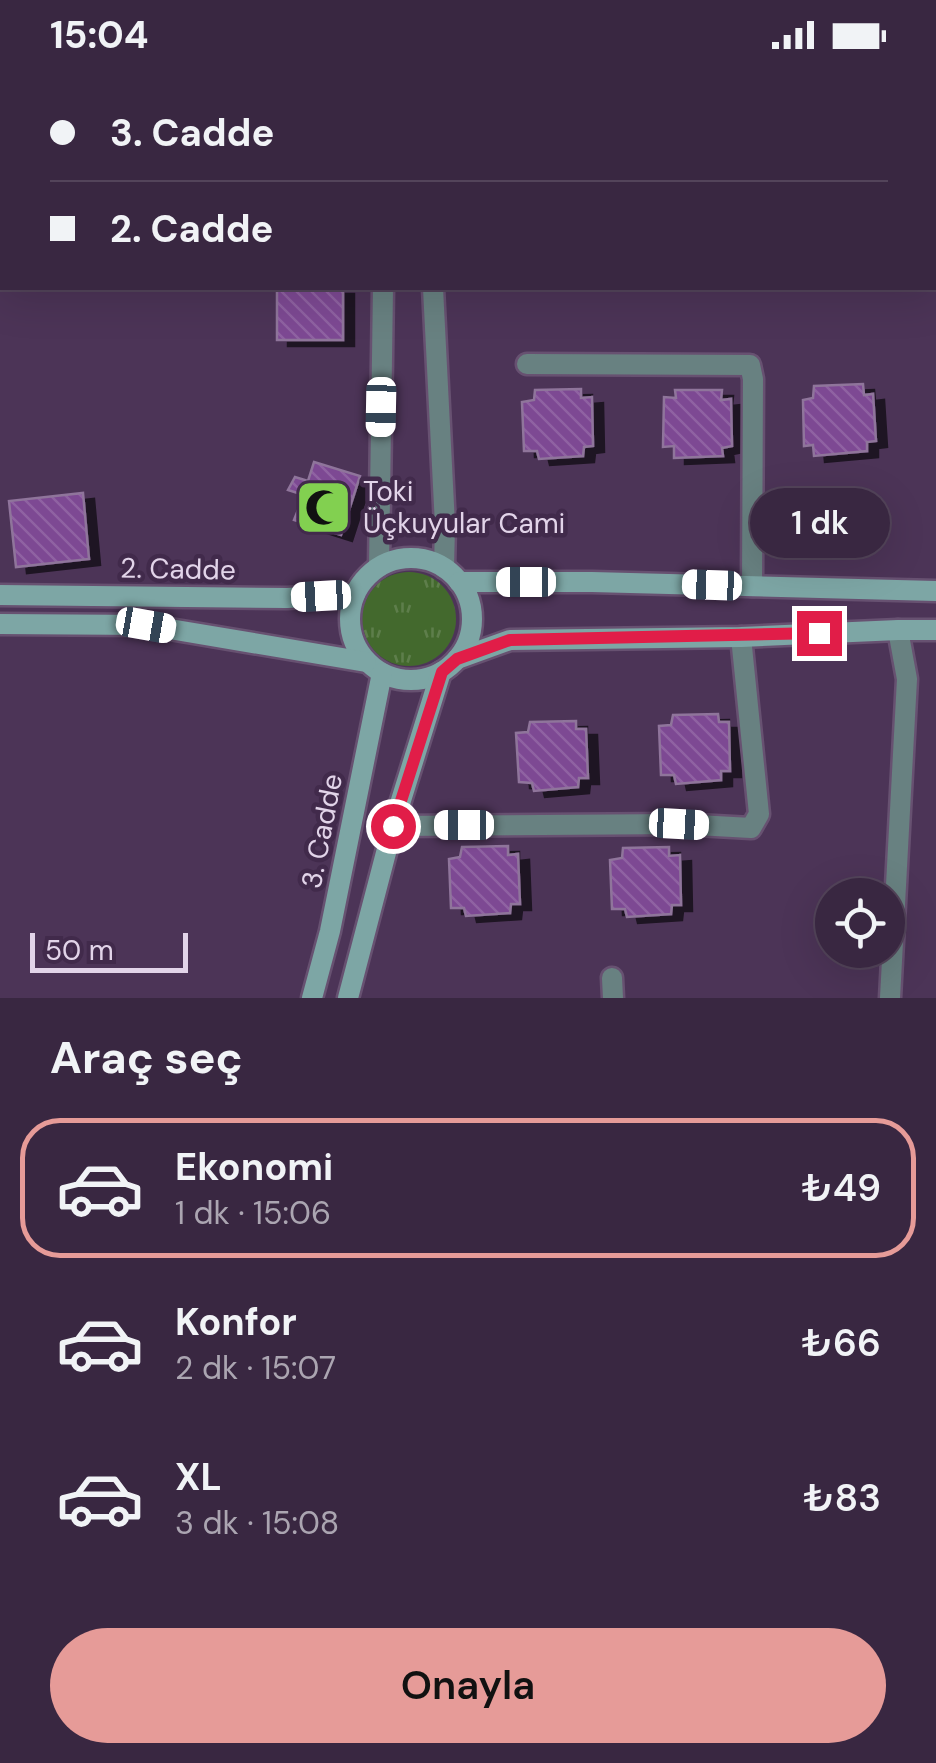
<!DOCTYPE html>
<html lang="tr">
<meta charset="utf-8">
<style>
body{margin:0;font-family:"DM Sans",sans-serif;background:#44334c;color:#f1f3f6;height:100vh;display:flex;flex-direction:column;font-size:38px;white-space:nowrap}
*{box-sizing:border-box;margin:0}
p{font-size:32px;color:#aba5b1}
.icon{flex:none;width:55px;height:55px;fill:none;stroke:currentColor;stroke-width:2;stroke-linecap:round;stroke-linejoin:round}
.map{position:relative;height:928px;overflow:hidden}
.side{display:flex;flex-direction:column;background:#392741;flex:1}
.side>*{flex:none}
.banner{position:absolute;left:0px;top:0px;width:938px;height:220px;box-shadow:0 10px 40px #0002,0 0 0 2px #53445a;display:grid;align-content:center;height:220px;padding:0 50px;background:#392741}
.controls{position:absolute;left:815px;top:808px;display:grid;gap:20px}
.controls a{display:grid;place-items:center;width:90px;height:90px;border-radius:50%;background:#392741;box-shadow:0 10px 40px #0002,0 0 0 2px #53445a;font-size:50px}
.scale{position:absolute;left:30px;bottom:25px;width:158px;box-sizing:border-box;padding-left:10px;border:5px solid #e2d4e9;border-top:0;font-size:28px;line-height:35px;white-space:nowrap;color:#e2d4e9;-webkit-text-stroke:8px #412a4b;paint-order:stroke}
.end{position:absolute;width:45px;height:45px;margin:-22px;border:12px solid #e11d48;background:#fff;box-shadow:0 0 0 5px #fff}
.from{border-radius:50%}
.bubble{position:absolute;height:70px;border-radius:35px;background:#392741;box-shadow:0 10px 40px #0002,0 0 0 2px #53445a;font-size:32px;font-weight:600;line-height:70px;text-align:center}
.car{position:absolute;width:30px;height:60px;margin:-30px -15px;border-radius:12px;box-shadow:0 0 8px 2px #0007;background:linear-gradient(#fff 24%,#345 0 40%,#fff 0 76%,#345 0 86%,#fff 0)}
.banner b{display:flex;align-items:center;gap:35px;height:95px;font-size:38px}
.banner b+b{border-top:2px solid #53445a}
.banner i{width:25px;height:25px;background:#f1f3f6}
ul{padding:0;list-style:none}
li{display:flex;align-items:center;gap:30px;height:140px;margin:0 20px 15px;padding:0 30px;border:5px solid transparent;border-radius:40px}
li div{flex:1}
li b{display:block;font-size:38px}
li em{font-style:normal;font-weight:600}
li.active{border-color:#e69b98}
li>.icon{width:90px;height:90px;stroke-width:1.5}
h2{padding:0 50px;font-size:45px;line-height:120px}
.primary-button{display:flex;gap:20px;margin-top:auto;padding:20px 50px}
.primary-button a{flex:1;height:115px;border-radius:60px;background:#e69b98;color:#111;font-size:40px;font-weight:600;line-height:115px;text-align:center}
.status{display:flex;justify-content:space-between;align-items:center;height:70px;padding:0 50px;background:#392741;direction:ltr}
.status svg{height:28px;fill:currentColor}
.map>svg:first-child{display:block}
</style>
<div class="status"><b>15:04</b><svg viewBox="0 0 49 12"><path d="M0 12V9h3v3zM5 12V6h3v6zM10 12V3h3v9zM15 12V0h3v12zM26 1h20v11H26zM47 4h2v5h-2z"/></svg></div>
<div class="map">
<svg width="936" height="928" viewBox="0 0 936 928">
<defs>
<pattern id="grass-tufts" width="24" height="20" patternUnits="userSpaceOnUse" patternTransform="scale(2.5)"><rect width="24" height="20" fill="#43692d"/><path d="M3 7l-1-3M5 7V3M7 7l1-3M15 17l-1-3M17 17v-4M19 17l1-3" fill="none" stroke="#5e7e4b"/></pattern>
<pattern id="building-back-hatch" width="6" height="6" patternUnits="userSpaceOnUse" patternTransform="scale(2.5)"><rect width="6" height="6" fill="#7d4993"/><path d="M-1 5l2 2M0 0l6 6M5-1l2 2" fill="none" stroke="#8f62a2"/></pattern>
<filter id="shadow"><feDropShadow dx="11" dy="6" stdDeviation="0" flood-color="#0009"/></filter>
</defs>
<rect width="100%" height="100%" fill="#4c3457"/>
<circle fill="url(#grass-tufts)" cx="409" cy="549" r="47"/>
<g fill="url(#building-back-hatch)" stroke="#8f749b" stroke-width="2.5" filter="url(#shadow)">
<rect x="277" y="218" width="66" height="52"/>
<path d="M863,314l1,11 9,-1 3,47 -9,1v9l-53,5 -1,-11 -9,1 -1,-46 10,-2 1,-12z"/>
<path d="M581,319v9l11,-1 1,49 -9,1 -1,9 -44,3 -2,-8h-13l-2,-49 12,-2 1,-10z"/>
<path d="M675,320h47l-1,10 10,-1 1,47 -10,2 1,8 -49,2v-12l-11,1 1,-50 12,1z"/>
<path d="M314,392l46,14 -19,59 -47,-15 10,-25 -16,-5 7,-13 13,4z"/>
<path d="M83,423l6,66 -73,8 -7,-66z"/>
<path d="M718,644l1,8h10l1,49h-9v9l-45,4 -2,-9h-13l-2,-49 12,-1 2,-10z"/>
<path d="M576,651v8h10l2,49h-9l-1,9 -44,4 -2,-8 -13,-1 -3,-49 12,-1 2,-10z"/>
<path d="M508,776v9l10,-1 2,50h-9l-1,9 -44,3 -2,-8h-13l-2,-49 11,-2 2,-10z"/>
<path d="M669,777v9l11,-1 1,50h-9l-1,9 -44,3 -2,-8h-13l-2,-49 12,-2 1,-10z"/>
</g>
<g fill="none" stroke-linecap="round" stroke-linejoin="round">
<defs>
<g id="minor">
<path d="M527,294l223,1 3,14 -1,207"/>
<path d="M393,756l286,-2 72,4 8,-14 -18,-177"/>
<path d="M612,908l1,20"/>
<path d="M890,928l17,-319 -9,-49"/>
</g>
<g id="tertiary">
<path d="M384,0v2"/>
<path d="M422,0v2"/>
<path d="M433,218l12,237 -1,43"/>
<path d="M379,497l4,-279"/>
</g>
<g id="secondary">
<circle cx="411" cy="549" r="61"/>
<path d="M459,512h133l344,9"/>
<path d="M0,525l287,3 68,-4"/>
<path d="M0,554l146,1 220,37"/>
<path d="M457,589l53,-19 231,-3 157,-7h38"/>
<path d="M312,928l18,-67 52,-258"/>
<path d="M348,928l45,-172 48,-154"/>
</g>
</defs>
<use href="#minor" stroke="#675171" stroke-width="25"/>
<use href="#tertiary" stroke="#675171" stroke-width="25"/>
<use href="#secondary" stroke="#675171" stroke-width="25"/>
<use href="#minor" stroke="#688181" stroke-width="20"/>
<use href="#tertiary" stroke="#688181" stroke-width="20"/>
<use href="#secondary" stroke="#7da6a5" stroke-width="20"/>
</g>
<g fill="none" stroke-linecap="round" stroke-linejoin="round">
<path stroke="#e11d48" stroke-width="12" d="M393,756l49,-154 15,-13 53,-19 309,-7"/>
</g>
<defs>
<symbol id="mosque-square" viewBox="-11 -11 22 22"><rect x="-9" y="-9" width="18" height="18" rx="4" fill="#82d050" stroke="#412a4b"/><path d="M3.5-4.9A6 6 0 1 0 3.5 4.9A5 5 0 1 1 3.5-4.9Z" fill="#111"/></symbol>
</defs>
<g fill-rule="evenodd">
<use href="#mosque-square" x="292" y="406" width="63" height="63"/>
</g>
<g text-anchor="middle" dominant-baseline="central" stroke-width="9" stroke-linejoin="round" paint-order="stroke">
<g font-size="28" fill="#e2d4e9" stroke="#412a4b" text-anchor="start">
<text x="363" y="421">Toki<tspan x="363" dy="32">Üçkuyular Cami</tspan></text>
</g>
<g font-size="28" fill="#e2d4e9" stroke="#412a4b">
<text transform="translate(178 499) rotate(1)">2. Cadde</text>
<text transform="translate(322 761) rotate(-79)">3. Cadde</text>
</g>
</g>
</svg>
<div class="controls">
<a><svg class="icon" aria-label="locate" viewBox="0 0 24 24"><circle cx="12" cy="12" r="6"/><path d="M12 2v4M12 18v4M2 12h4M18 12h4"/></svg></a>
</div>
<div class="scale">50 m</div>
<i class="end from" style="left:393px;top:756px"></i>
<i class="end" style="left:819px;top:563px"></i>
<div class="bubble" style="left:750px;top:418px;width:140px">1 dk</div>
<i class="car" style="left:381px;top:337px;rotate:181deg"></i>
<i class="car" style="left:526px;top:512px;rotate:270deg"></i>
<i class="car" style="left:712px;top:515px;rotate:272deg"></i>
<i class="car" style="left:321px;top:526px;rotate:267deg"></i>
<i class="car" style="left:146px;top:555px;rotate:100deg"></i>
<i class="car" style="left:679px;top:754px;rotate:93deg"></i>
<i class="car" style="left:464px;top:755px;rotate:270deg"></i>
<div class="banner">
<b><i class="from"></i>3. Cadde</b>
<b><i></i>2. Cadde</b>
</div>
</div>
<section class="side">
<h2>Araç seç</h2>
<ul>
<li class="active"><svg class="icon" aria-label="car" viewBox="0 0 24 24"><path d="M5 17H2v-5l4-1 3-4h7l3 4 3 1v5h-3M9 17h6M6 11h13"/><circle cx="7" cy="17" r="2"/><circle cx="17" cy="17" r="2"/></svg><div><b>Ekonomi</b><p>1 dk · 15:06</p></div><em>₺49</em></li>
<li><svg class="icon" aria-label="car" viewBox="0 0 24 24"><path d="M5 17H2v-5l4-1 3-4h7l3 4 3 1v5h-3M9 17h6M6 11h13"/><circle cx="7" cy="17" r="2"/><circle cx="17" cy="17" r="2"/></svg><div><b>Konfor</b><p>2 dk · 15:07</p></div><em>₺66</em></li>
<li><svg class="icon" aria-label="car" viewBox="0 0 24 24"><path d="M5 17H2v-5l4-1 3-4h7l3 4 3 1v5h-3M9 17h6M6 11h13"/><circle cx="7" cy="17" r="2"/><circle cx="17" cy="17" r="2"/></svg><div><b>XL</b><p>3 dk · 15:08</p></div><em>₺83</em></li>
</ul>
<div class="primary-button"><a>Onayla</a></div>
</section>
